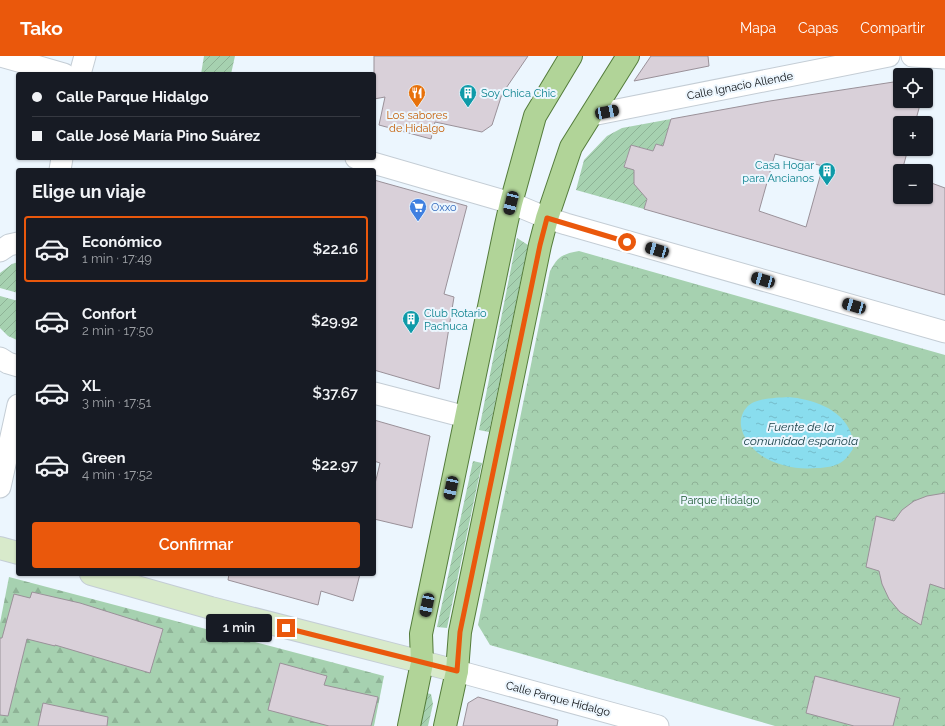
<!DOCTYPE html>
<html lang="es">
<meta charset="utf-8">
<style>
body{margin:0;font-family:Raleway,sans-serif;background:#20242c;color:#f1f3f6;height:100vh;display:flex;flex-direction:column;font-size:15px;white-space:nowrap}
*{box-sizing:border-box;margin:0}
p{font-size:13px;color:#9ea1a6}
.icon{flex:none;width:22px;height:22px;fill:none;stroke:currentColor;stroke-width:2;stroke-linecap:round;stroke-linejoin:round}
.map{position:relative;flex:1;overflow:hidden}
.side{position:absolute;left:16px;top:112px;width:360px;height:408px;display:flex;flex-direction:column;background:#171b24;border-radius:4px;box-shadow:0 1px 3px #0004}
.side>*{flex:none}
.top-card{position:absolute;left:16px;top:16px;width:360px;height:88px;border-radius:4px;box-shadow:0 1px 3px #0004;display:grid;align-content:center;height:88px;padding:0 16px;background:#171b24}
.tools{position:absolute;left:893px;top:12px;display:grid;gap:8px}
.tools a{display:grid;place-items:center;width:40px;height:40px;border-radius:4px;background:#171b24;box-shadow:0 1px 3px #0004;font-size:20px}
.end{position:absolute;width:18px;height:18px;margin:-9px;border:5px solid #ea580c;background:#fff;box-shadow:0 0 0 2px #fff}
.from{border-radius:50%}
.bubble{position:absolute;height:28px;border-radius:4px;background:#171b24;box-shadow:0 1px 3px #0004;font-size:13px;font-weight:600;line-height:28px;text-align:center}
.car{position:absolute;width:12px;height:24px;margin:-12px -6px;border-radius:5px;box-shadow:0 0 3px 1px #0007;background:linear-gradient(#222 24%,#8ab4d8 0 40%,#222 0 76%,#8ab4d8 0 86%,#222 0)}
.top-card b{display:flex;align-items:center;gap:14px;height:38px;font-size:15px}
.top-card b+b{border-top:1px solid #363941}
.top-card i{width:10px;height:10px;background:#f1f3f6}
ul{padding:0;list-style:none}
li{display:flex;align-items:center;gap:12px;height:66px;margin:0 8px 6px;padding:0 8px;border:2px solid transparent;border-radius:4px}
li div{flex:1}
li b{display:block;font-size:15px}
li em{font-style:normal;font-weight:600}
li.on{border-color:#ea580c}
li>.icon{width:36px;height:36px;stroke-width:1.5}
h2{padding:0 16px;font-size:18px;line-height:48px}
.cta{display:flex;gap:8px;margin-top:auto;padding:8px 16px}
.cta a{flex:1;height:46px;border-radius:4px;background:#ea580c;color:#fff;font-size:16px;font-weight:600;line-height:46px;text-align:center}
header{display:flex;align-items:center;gap:24px;box-sizing:border-box;height:56px;padding:0 20px;background:#ea580c;color:#fff}
header strong{font-size:19px}
nav{display:flex;gap:22px;margin-inline-start:auto;font-size:14px}
.map>svg:first-child{display:block}
</style>
<header>
<strong>Tako</strong>
<nav><a>Mapa</a><a>Capas</a><a>Compartir</a></nav>
</header>
<div class="map">
<svg width="945" height="670" viewBox="0 0 945 670">
<defs>
<pattern id="forest-firs" width="22" height="20" patternUnits="userSpaceOnUse"><rect width="22" height="20" fill="#a6d1b0"/><path d="M5 1l3.5 6h-7zM16 11l3.5 6h-7z" fill="#8eb296"/></pattern>
<pattern id="park-crowns" width="20" height="18" patternUnits="userSpaceOnUse"><rect width="20" height="18" fill="#a6d1b0"/><path d="M2 6a3 3 0 1 1 6 0M12 15a3 3 0 1 1 6 0" fill="none" stroke="#8eb296"/></pattern>
<pattern id="garden-furrows" width="10" height="10" patternUnits="userSpaceOnUse"><rect width="10" height="10" fill="#a6d1b0"/><path d="M-1 1l2-2M0 10L10 0M9 11l2-2" fill="none" stroke="#8eb296"/></pattern>
<pattern id="water-ripples" width="26" height="14" patternUnits="userSpaceOnUse"><rect width="26" height="14" fill="#89ddee"/><path d="M2 4q2-2 4 0t4 0M15 11q2-2 4 0t4 0" fill="none" stroke="#75bccb"/></pattern>
</defs>
<rect width="100%" height="100%" fill="#ecf6fe"/>
<path fill="url(#forest-firs)" d="M9,521l375,99 -10,50h-374v-103z"/>
<path fill="url(#park-crowns)" d="M579,195l366,104v371h-170l-285,-81 -12,-20 72,-354c8,-15 13,-17 29,-20z"/>
<g fill="url(#garden-furrows)">
<path d="M204,0h31l-4,18h-30z"/>
<path d="M671,63l-8,27 -7,-2 -3,7 -22,-6 -7,21 13,5 12,19 -5,19 -68,-19 8,-30 23,-24 15,-8z"/>
<path d="M517,182l11,7 -39,187 -10,-2z"/>
<path d="M18,206v31l-18,-5v-15l12,-9z"/>
<path d="M0,240l18,5v34l-1,5 -9,-4 -8,-8z"/>
<path d="M473,405l9,2 -35,165 -10,-1z"/>
<path d="M426,637l5,1 2,10 -5,22h-13z"/>
</g>
<path fill="url(#water-ripples)" d="M788,341c24,2 53,11 63,36 1,5 1,11 2,16 -3,4 -6,9 -10,12 -6,5 -17,7 -26,7 -19,2 -39,-2 -55,-12 -15,-10 -30,-33 -15,-49 8,-9 29,-9 41,-10z"/>
<g fill="#d9d0d9" stroke="#9a9199" fill-rule="evenodd">
<path d="M374,0h154l-26,38 -10,31 -10,7 -47,-10 -4,17 -52,-14 6,-28 -11,2z"/>
<path d="M651,0h57l1,10 -75,15z"/>
<path d="M900,25v20h21l-6,22h-15v26h8l-6,22h-2v26h26v-16l19,7v107l-301,-86 3,-10 -13,-15v-14l-10,-3 7,-22 22,6 3,-7 7,2 8,-27 99,-18zM775,98l48,12 -17,61 -47,-16z"/>
<path d="M374,124l93,26 -23,88 10,3 -15,92 -65,-19z"/>
<path d="M374,364l56,16 -18,92 -38,-9v-31l6,-25 -6,-2z"/>
<path d="M945,437v96l-15,-5 -9,41 -21,-13 -11,-13 -7,-15 -3,-13 -13,-4 10,-51 18,5 8,-11 12,-9 13,-5z"/>
<path d="M229,518h131l-7,27 -32,-10 -3,14 -90,-25z"/>
<path d="M32,536l48,11 83,26 -13,44 -95,-28v1l-28,-7 -19,77 -8,-1v-77h2l12,-44 16,4z"/>
<path d="M280,607l47,13 -3,9 54,12 -7,29h-42l-61,-16z"/>
<path d="M815,620l85,22 -7,28h-39l-48,-13z"/>
<path d="M478,641l80,23 -1,6h-94l5,-23z"/>
<path d="M43,647l65,14 -1,9h-69z"/>
</g>
<g fill="none" stroke-linecap="round" stroke-linejoin="round">
<defs>
<g id="street">
<path d="M1,0l63,18"/>
<path d="M912,0l33,2"/>
<path d="M80,18l5,-18"/>
<path d="M592,59l297,-59"/>
<path d="M356,102l155,45 36,15 19,6 379,108"/>
<path d="M60,114l2,-12"/>
<path d="M0,195l9,-6 9,-2"/>
<path d="M0,302l8,5 10,3"/>
<path d="M374,337l92,24"/>
<path d="M0,431l18,-82"/>
<path d="M457,615l201,55"/>
</g>
<g id="secondary">
<path d="M0,492l18,5"/>
<path d="M91,518l120,34 246,63"/>
</g>
<g id="primary">
<path d="M409,670l13,-63 -1,-29 85,-409 5,-22 24,-87 36,-60"/>
<path d="M445,670l12,-55 3,-39 80,-387 7,-27 24,-71 57,-91"/>
</g>
</defs>
<use href="#street" stroke="#c4cdd5" stroke-width="23"/>
<use href="#secondary" stroke="#c4cdd5" stroke-width="24"/>
<use href="#primary" stroke="#547c3b" stroke-width="24"/>
<use href="#street" stroke="#fff" stroke-width="21"/>
<use href="#secondary" stroke="#d8eacb" stroke-width="22"/>
<use href="#primary" stroke="#b1d498" stroke-width="22"/>
</g>
<g fill="none" stroke-linecap="round" stroke-linejoin="round">
<path stroke="#ea580c" stroke-width="5" d="M286,572l171,43 3,-39 80,-387 7,-27 80,24"/>
</g>
<defs>
<symbol id="restaurant-pin" viewBox="-11 -11 22 30"><path d="M0 17L-7.5 6A9.5 9.5 0 1 1 7.5 6Z" fill="#e8710a" stroke="#ecf6fe"/><path d="M-5-6h1v4h1v-4h1v4h1v-4h1v5L-1.5 .5V6h-2V.5L-5-1ZM5-6V6H3V1.5H1.5Q1.5-4 5-6Z" fill="#fff"/></symbol>
<symbol id="building-pin" viewBox="-11 -11 22 30"><path d="M0 17L-7.5 6A9.5 9.5 0 1 1 7.5 6Z" fill="#0f9aa8" stroke="#ecf6fe"/><path d="M-4-6H4V6H1V3H-1V6H-4ZM-2.5-4.3h1.7v1.8h-1.7ZM.8-4.3h1.7v1.8H.8ZM-2.5-1h1.7V.8h-1.7ZM.8-1h1.7V.8H.8Z" fill="#fff"/></symbol>
<symbol id="supermarket-pin" viewBox="-11 -11 22 30"><path d="M0 17L-7.5 6A9.5 9.5 0 1 1 7.5 6Z" fill="#3f7fe0" stroke="#ecf6fe"/><path d="M-6-5.5h2.5l.6 2H6L4.5 2H-2.5L-4.4-4H-6ZM-1.5 3.2a1.3 1.3 0 1 0 .1 0ZM3 3.2a1.3 1.3 0 1 0 .1 0Z" fill="#fff"/></symbol>
</defs>
<g fill-rule="evenodd">
<use href="#restaurant-pin" x="407" y="27" width="20" height="27"/>
<use href="#building-pin" x="458" y="27" width="20" height="27"/>
<use href="#building-pin" x="817" y="105" width="20" height="27"/>
<use href="#supermarket-pin" x="408" y="141" width="20" height="27"/>
<use href="#building-pin" x="401" y="253" width="20" height="27"/>
</g>
<g text-anchor="middle" dominant-baseline="central" stroke-width="4" stroke-linejoin="round" paint-order="stroke">
<g font-size="11" fill="#090c0f" stroke="#ecf6fe">
<text transform="translate(740 30) rotate(-11)">Calle Ignacio Allende</text>
<text transform="translate(558 643) rotate(15)">Calle Parque Hidalgo</text>
</g>
<g font-size="11" fill="#0d838f" stroke="#ecf6fe" text-anchor="start">
<text x="481" y="37">Soy Chica Chic</text>
<text x="814" y="109" text-anchor="end">Casa Hogar<tspan x="814" dy="13">para Ancianos</tspan></text>
<text x="424" y="257">Club Rotario<tspan x="424" dy="13">Pachuca</tspan></text>
</g>
<g font-size="11" fill="#c56008" stroke="#ecf6fe">
<text x="417" y="59">Los sabores<tspan x="417" dy="13">de Hidalgo</tspan></text>
</g>
<g font-size="11" fill="#366cbe" stroke="#ecf6fe" text-anchor="start">
<text x="431" y="151">Oxxo</text>
</g>
<g font-size="11" fill="#1a5830" stroke="#ecf6fe">
<text x="720" y="444">Parque Hidalgo</text>
</g>
<g font-size="12" font-style="italic" fill="#1b434a" stroke="#ecf6fe">
<text x="801" y="371">Fuente de la<tspan x="801" dy="14">comunidad española</tspan></text>
</g>
</g>
</svg>
<div class="tools">
<a><svg class="icon" aria-label="locate" viewBox="0 0 24 24"><circle cx="12" cy="12" r="6"/><path d="M12 2v4M12 18v4M2 12h4M18 12h4"/></svg></a>
<a>+</a>
<a>−</a>
</div>
<i class="end from" style="left:627px;top:186px"></i>
<i class="end" style="left:286px;top:572px"></i>
<div class="bubble" style="left:206px;top:558px;width:66px">1 min</div>
<i class="car" style="left:607px;top:56px;rotate:79deg"></i>
<i class="car" style="left:511px;top:147px;rotate:194deg"></i>
<i class="car" style="left:657px;top:194px;rotate:286deg"></i>
<i class="car" style="left:763px;top:224px;rotate:286deg"></i>
<i class="car" style="left:854px;top:250px;rotate:286deg"></i>
<i class="car" style="left:451px;top:432px;rotate:192deg"></i>
<i class="car" style="left:427px;top:549px;rotate:192deg"></i>
<div class="top-card">
<b><i class="from"></i>Calle Parque Hidalgo</b>
<b><i></i>Calle José María Pino Suárez</b>
</div>
<section class="side">
<h2>Elige un viaje</h2>
<ul>
<li class="on"><svg class="icon" aria-label="car" viewBox="0 0 24 24"><path d="M5 17H2v-5l4-1 3-4h7l3 4 3 1v5h-3M9 17h6M6 11h13"/><circle cx="7" cy="17" r="2"/><circle cx="17" cy="17" r="2"/></svg><div><b>Económico</b><p>1 min · 17:49</p></div><em>$22.16</em></li>
<li><svg class="icon" aria-label="car" viewBox="0 0 24 24"><path d="M5 17H2v-5l4-1 3-4h7l3 4 3 1v5h-3M9 17h6M6 11h13"/><circle cx="7" cy="17" r="2"/><circle cx="17" cy="17" r="2"/></svg><div><b>Confort</b><p>2 min · 17:50</p></div><em>$29.92</em></li>
<li><svg class="icon" aria-label="car" viewBox="0 0 24 24"><path d="M5 17H2v-5l4-1 3-4h7l3 4 3 1v5h-3M9 17h6M6 11h13"/><circle cx="7" cy="17" r="2"/><circle cx="17" cy="17" r="2"/></svg><div><b>XL</b><p>3 min · 17:51</p></div><em>$37.67</em></li>
<li><svg class="icon" aria-label="car" viewBox="0 0 24 24"><path d="M5 17H2v-5l4-1 3-4h7l3 4 3 1v5h-3M9 17h6M6 11h13"/><circle cx="7" cy="17" r="2"/><circle cx="17" cy="17" r="2"/></svg><div><b>Green</b><p>4 min · 17:52</p></div><em>$22.97</em></li>
</ul>
<div class="cta"><a>Confirmar</a></div>
</section>
</div>
